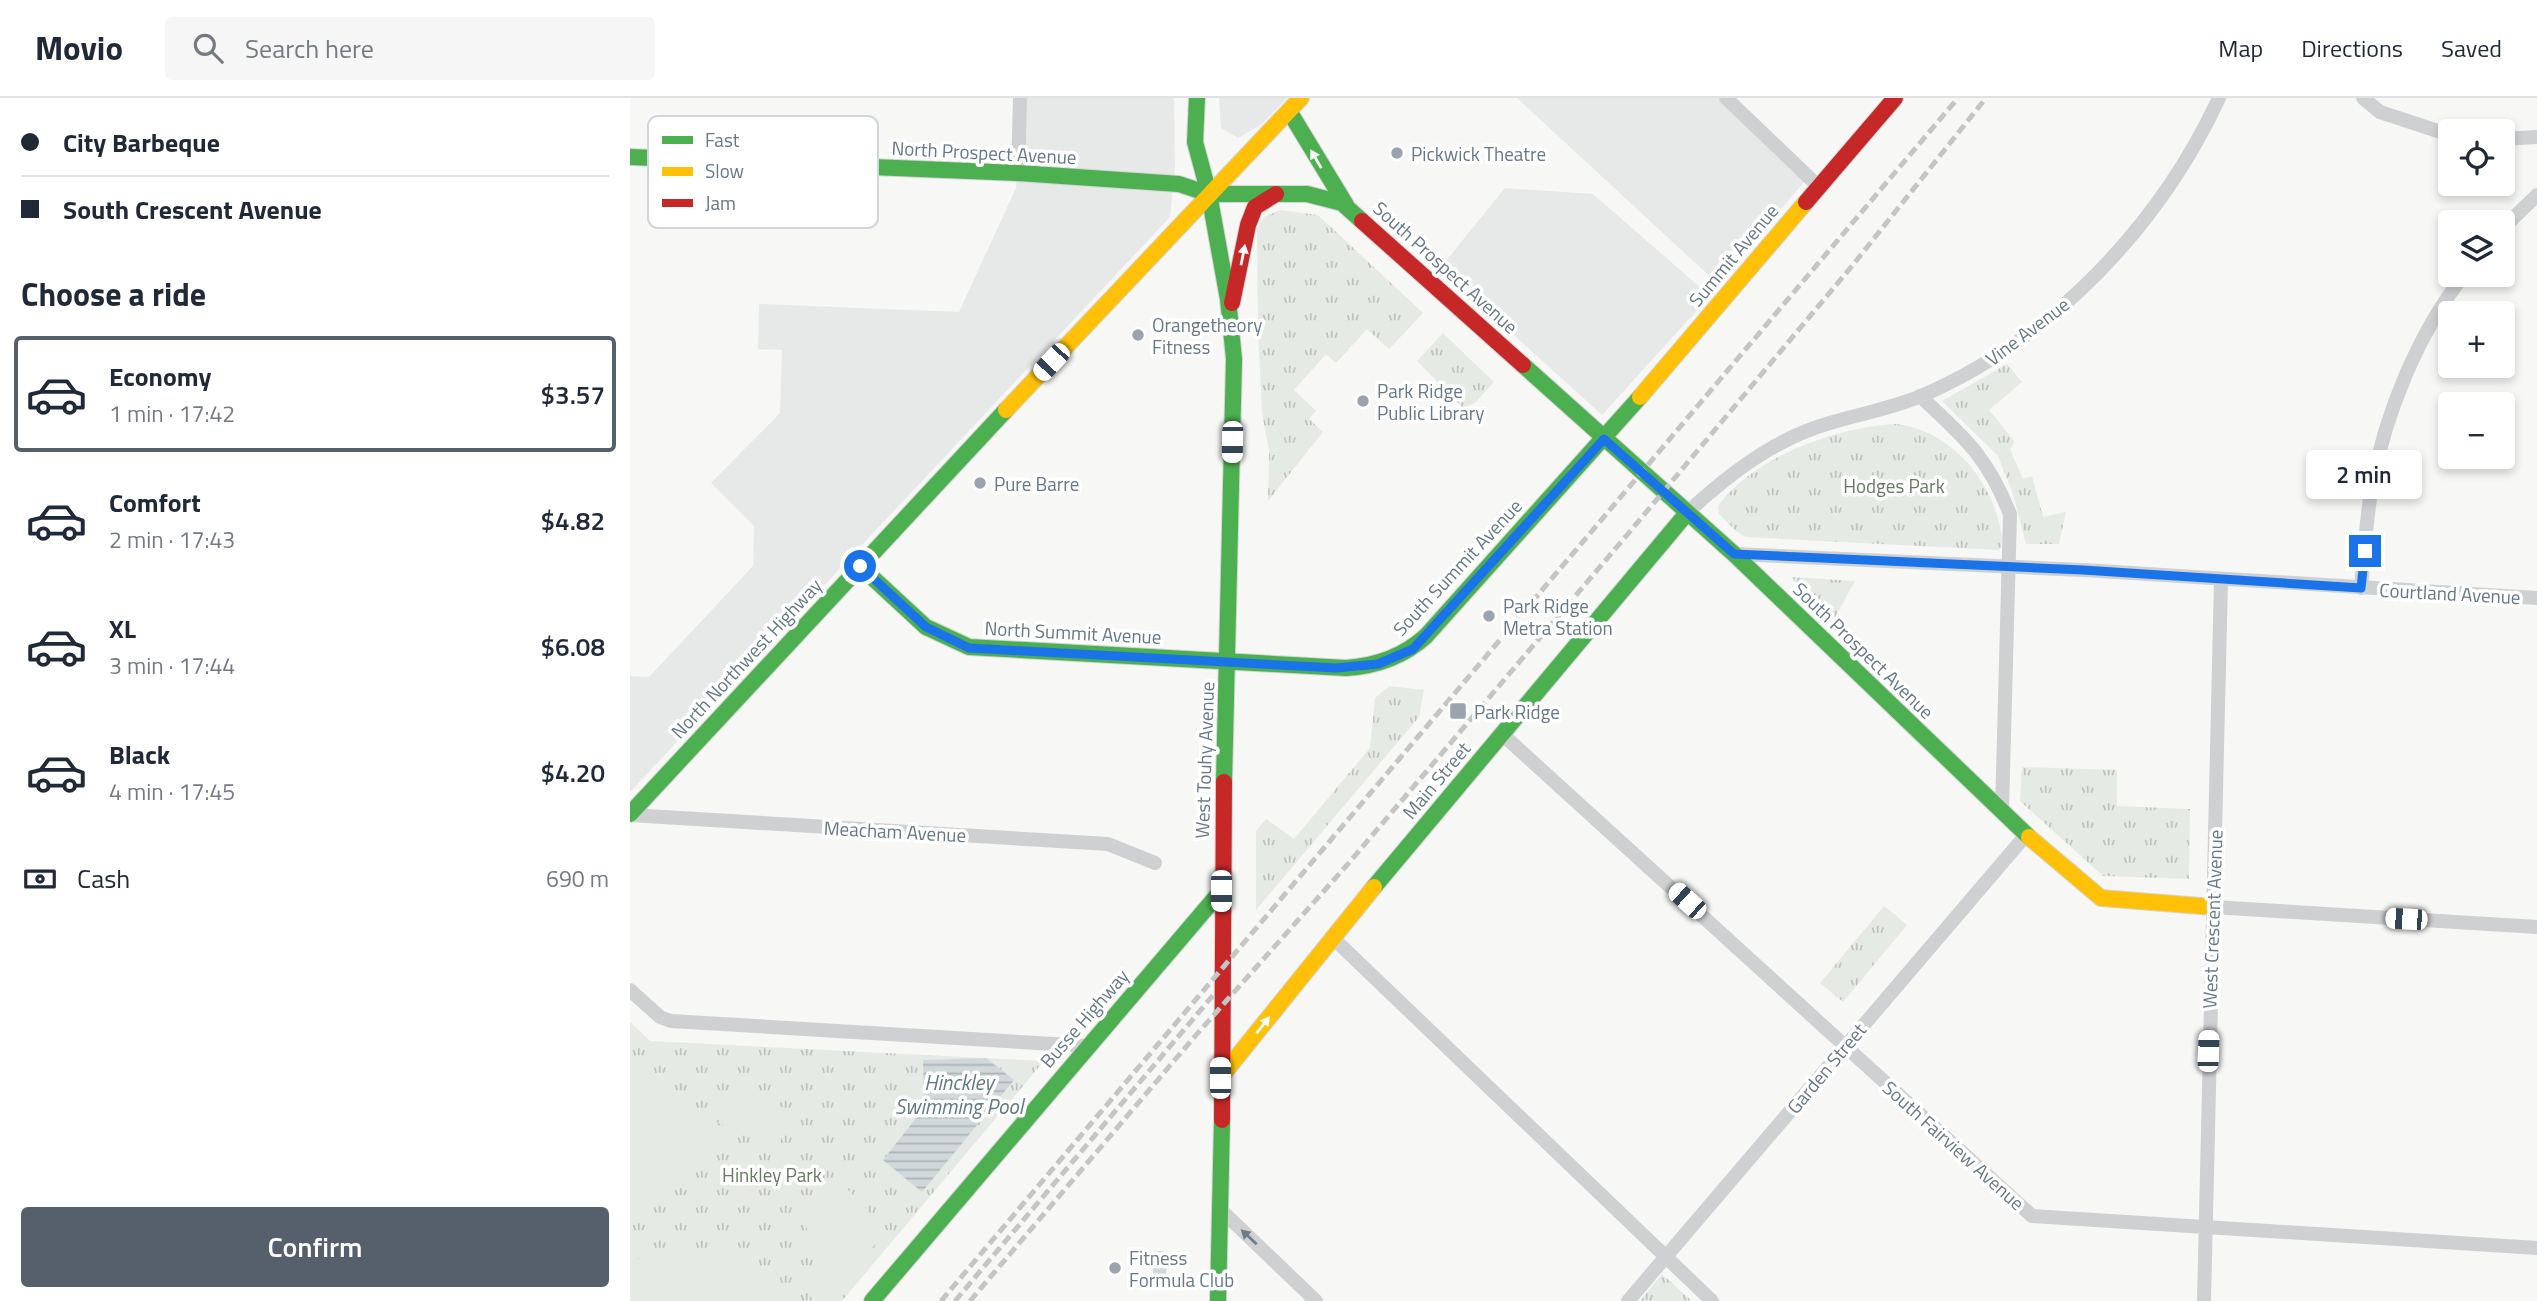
<!DOCTYPE html>
<meta charset="utf-8">
<style>
body{margin:0;font-family:"Titillium Web",sans-serif;background:#f6f6f7;color:#1f2937;height:100vh;display:flex;flex-direction:column;font-size:26px;white-space:nowrap}
*{box-sizing:border-box;margin:0}
p{font-size:23px;color:#747a83}
.icon{flex:none;width:38px;height:38px;fill:none;stroke:currentColor;stroke-width:2;stroke-linecap:round;stroke-linejoin:round}
.map{position:relative;flex:1;overflow:hidden}
.details{display:flex;flex-direction:column;background:#fff;width:630px}
.details>*{flex:none}
.top-card{display:grid;align-content:center;height:154px;padding:0 21px;background:#fff}
.controls{position:absolute;left:1808px;top:21px;display:grid;gap:14px}
.controls a{display:grid;place-items:center;width:77px;height:77px;border-radius:7px;background:#fff;box-shadow:0 4px 10px #0003;font-size:35px}
.end{position:absolute;width:32px;height:32px;margin:-16px;border:9px solid #1a73e8;background:#fff;box-shadow:0 0 0 4px #fff}
.from{border-radius:50%}
.bubble{position:absolute;height:49px;border-radius:7px;background:#fff;box-shadow:0 4px 10px #0003;font-size:23px;font-weight:600;line-height:49px;text-align:center}
.car{position:absolute;width:21px;height:42px;margin:-21px -10px;border-radius:9px;box-shadow:0 0 5px 2px #0007;background:linear-gradient(#fff 24%,#345 0 40%,#fff 0 76%,#345 0 86%,#fff 0)}
.top-card b{display:flex;align-items:center;gap:24px;height:66px;font-size:26px}
.top-card b+b{border-top:2px solid #e0e1e3}
.top-card i{width:18px;height:18px;background:#1f2937}
ul{padding:0;list-style:none}
li{display:flex;align-items:center;gap:21px;height:116px;margin:0 14px 10px;padding:0 7px;border:4px solid transparent;border-radius:7px}
li div{flex:1}
li b{display:block;font-size:26px}
li em{font-style:normal;font-weight:600}
li.current{border-color:#56606d}
li>.icon{width:63px;height:63px;stroke-width:1.5}
h2{padding:0 21px;font-size:32px;line-height:84px}
.pay{display:flex;align-items:center;gap:18px;height:77px;padding:0 21px;font-size:26px}
.pay p{margin-inline-start:auto}
.action{display:flex;gap:14px;margin-top:auto;padding:14px 21px}
.action a{flex:1;height:80px;border-radius:7px;background:#56606d;color:#fff;font-size:28px;font-weight:600;line-height:80px;text-align:center}
header{display:flex;align-items:center;gap:42px;box-sizing:border-box;height:98px;padding:0 35px;background:#fff;border-bottom:2px solid #e0e1e3}
header strong{font-size:33px}
nav{display:flex;gap:38px;margin-inline-start:auto;font-size:24px}
.search{width:490px;height:63px;background:#f6f6f7;display:flex;align-items:center;gap:18px;box-sizing:border-box;padding:0 24px;border-radius:7px;color:#747a83;font-size:26px}
main{display:flex;flex:1;min-height:0}
.map>svg:first-child{display:block}
</style>
<header>
<strong>Movio</strong>
<div class="search"><svg class="icon" aria-label="search" viewBox="0 0 24 24"><circle cx="10" cy="10" r="6"/><path d="M15 15l6 6"/></svg>Search here</div>
<nav><a>Map</a><a>Directions</a><a>Saved</a></nav>
</header>
<main>
<section class="details">
<div class="top-card">
<b><i class="from"></i>City Barbeque</b>
<b><i></i>South Crescent Avenue</b>
</div>
<h2>Choose a ride</h2>
<ul>
<li class="current"><svg class="icon" aria-label="car" viewBox="0 0 24 24"><path d="M5 17H2v-5l4-1 3-4h7l3 4 3 1v5h-3M9 17h6M6 11h13"/><circle cx="7" cy="17" r="2"/><circle cx="17" cy="17" r="2"/></svg><div><b>Economy</b><p>1 min · 17:42</p></div><em>$3.57</em></li>
<li><svg class="icon" aria-label="car" viewBox="0 0 24 24"><path d="M5 17H2v-5l4-1 3-4h7l3 4 3 1v5h-3M9 17h6M6 11h13"/><circle cx="7" cy="17" r="2"/><circle cx="17" cy="17" r="2"/></svg><div><b>Comfort</b><p>2 min · 17:43</p></div><em>$4.82</em></li>
<li><svg class="icon" aria-label="car" viewBox="0 0 24 24"><path d="M5 17H2v-5l4-1 3-4h7l3 4 3 1v5h-3M9 17h6M6 11h13"/><circle cx="7" cy="17" r="2"/><circle cx="17" cy="17" r="2"/></svg><div><b>XL</b><p>3 min · 17:44</p></div><em>$6.08</em></li>
<li><svg class="icon" aria-label="car" viewBox="0 0 24 24"><path d="M5 17H2v-5l4-1 3-4h7l3 4 3 1v5h-3M9 17h6M6 11h13"/><circle cx="7" cy="17" r="2"/><circle cx="17" cy="17" r="2"/></svg><div><b>Black</b><p>4 min · 17:45</p></div><em>$4.20</em></li>
</ul>
<div class="pay"><svg class="icon" aria-label="cash" viewBox="0 0 24 24"><path d="M3 7h18v10H3z"/><circle cx="12" cy="12" r="2"/></svg>Cash<p>690 m</p></div>
<div class="action"><a>Confirm</a></div>
</section>
<div class="map">
<svg width="1907" height="1203" viewBox="0 0 1907 1203">
<defs>
<pattern id="grass-tufts" width="24" height="20" patternUnits="userSpaceOnUse" patternTransform="scale(1.75)"><rect width="24" height="20" fill="#e6eae4"/><path d="M3 7l-1-3M5 7V3M7 7l1-3M15 17l-1-3M17 17v-4M19 17l1-3" fill="none" stroke="#bec2be"/></pattern>
<pattern id="water-rules" width="6" height="5" patternUnits="userSpaceOnUse" patternTransform="scale(1.75)"><rect width="6" height="5" fill="#d0d8db"/><path d="M0 2.5h6" fill="none" stroke="#adb4b7"/></pattern>
</defs>
<rect width="100%" height="100%" fill="#f7f7f6"/>
<g fill="#e7e8e8">
<path d="M395,0h149l1,68 -5,51 -540,575v-116l19,1 104,-111 1,-40 -43,-43 69,-70 2,-63 -24,-1 1,-45 200,8 57,-124z"/>
<path d="M589,0h68l-25,26 -24,14 -17,-10z"/>
<path d="M887,0h201l88,82 -89,103z"/>
<path d="M875,90l88,6 117,102 -108,119 -162,-147z"/>
</g>
<g fill="url(#grass-tufts)">
<path d="M650,112l38,5 105,98 -34,36 -22,-20 -31,34 -10,-9 -32,36 22,21 -7,8 14,13 -55,69 1,-50 -7,-39 -4,-84 -1,-100 7,-11z"/>
<path d="M813,235l51,49 -19,21 -12,5 -46,-47z"/>
<path d="M1377,266l15,18 -33,28 26,32 -5,7 13,30 9,-3 11,41 23,-5 -7,32h-33l-13,-50 -15,-38 -56,-55z"/>
<path d="M1267,326c49,6 89,49 101,95 2,10 7,21 1,31l-253,-13 -9,-5 -18,-18 -1,-8c35,-49 121,-80 179,-82z"/>
<path d="M1161,479l64,4 -22,40z"/>
<path d="M759,588l35,4 -5,27 -163,193v-79l10,-12 28,20 76,-91 5,-50z"/>
<path d="M1392,669l95,3v36l73,3 -1,70 -86,-3 -83,-75z"/>
<path d="M1254,808l23,19 -64,77 -23,-19z"/>
<path d="M0,924l20,19 394,20 -202,240h-212z"/>
<path d="M1032,1176l30,27h-52z"/>
</g>
<g fill="#e6eae4">
<path d="M0,956l87,91 -42,45 -45,23z"/>
<path d="M103,989l59,24 -14,36 -60,-24z"/>
<path d="M205,1078l52,55 -62,70h-11l-13,-19 16,-26 2,-9 -19,-29 1,-8z"/>
<path d="M57,1152c41,4 72,20 104,46l-4,5h-157v-41z"/>
</g>
<g fill="url(#water-rules)">
<path d="M356,960l28,22 -92,112 -39,-32 41,-52 -1,-48z"/>
<path d="M523,1153h14l-1,31h-13z"/>
</g>
<g fill="none" stroke-linecap="round" stroke-linejoin="round">
<defs>
<g id="fast">
<path d="M567,0l-2,44 14,52 19,105 6,60 -10,423"/>
<path d="M659,13l57,94"/>
<path d="M0,59l388,16 161,11 30,10h98l35,9 20,18"/>
<path d="M893,267l211,189 295,283"/>
<path d="M230,468l66,61 43,20 377,21c31,-2 57,-11 80,-32l214,-239"/>
<path d="M0,716l376,-404"/>
<path d="M744,789l313,-374"/>
<path d="M242,1203l349,-410"/>
<path d="M588,1203l4,-181"/>
</g>
<g id="slow">
<path d="M1010,299l166,-195"/>
<path d="M376,312l295,-312"/>
<path d="M1399,739l72,61 112,9"/>
<path d="M590,980l154,-191"/>
</g>
<g id="jam">
<path d="M1176,104l89,-104"/>
<path d="M732,123l161,144"/>
<path d="M602,205l16,-78 7,-18 21,-13"/>
<path d="M592,1022l2,-338"/>
</g>
</defs>
<use href="#fast" stroke="#d3d5d5" stroke-width="18"/>
<use href="#slow" stroke="#d3d5d5" stroke-width="18"/>
<use href="#jam" stroke="#d3d5d5" stroke-width="18"/>
<g stroke="#ced0d1" stroke-width="14">
<path d="M1096,0l93,89"/>
<path d="M1733,0l17,14 70,23"/>
<path d="M1872,41l35,-2"/>
<path d="M388,75l2,-75"/>
<path d="M1872,131l35,-34"/>
<path d="M1290,298c45,42 67,60 90,118l-8,296"/>
<path d="M1057,415c32,-30 68,-59 108,-77 40,-19 86,-23 126,-40 131,-56 239,-171 298,-298"/>
<path d="M1104,456l349,16 454,28"/>
<path d="M1731,490c3,-34 5,-68 11,-102 13,-72 46,-153 92,-211"/>
<path d="M872,636l530,482 505,32"/>
<path d="M0,717l478,29 47,19"/>
<path d="M1583,809l324,20"/>
<path d="M702,839l380,364"/>
<path d="M0,892l30,27 11,4 417,25"/>
<path d="M592,1113l94,90"/>
<path d="M998,1203l398,-466"/>
<path d="M1574,1203l17,-721"/>
</g>
<use href="#fast" stroke="#4caf50" stroke-width="16"/>
<use href="#slow" stroke="#ffc107" stroke-width="16"/>
<use href="#jam" stroke="#c62828" stroke-width="16"/>
<g stroke="#c4c6c6" stroke-width="5" stroke-dasharray="10 5" stroke-linecap="butt">
<path d="M311,1203l1017,-1203"/>
<path d="M325,1203l260,-308"/>
<path d="M340,1203l226,-266 151,-170 280,-330 225,-269 134,-168"/>
</g>
</g>
<defs><path id="oneway-solid" d="M-6-.8H1V-3.2L6.5 0L1 3.2V.8H-6Z" transform="scale(1.75)"/></defs>
<g fill="#f6fbf6">
<use href="#oneway-solid" transform="translate(686 61) rotate(-120)"/>
<use href="#oneway-solid" transform="translate(613 157) rotate(-79)"/>
<use href="#oneway-solid" transform="translate(633 927) rotate(-52)"/>
</g>
<use fill="#6b7c8b" href="#oneway-solid" transform="translate(619 1139) rotate(-137)"/>
<g fill="none" stroke-linecap="round" stroke-linejoin="round">
<path stroke="#1a73e8" stroke-width="9" d="M230,468l66,61 43,21 367,20 42,-4 35,-15 191,-210 130,115 349,16 278,18 4,-37"/>
</g>
<g fill="#99a4ae" stroke="#fff" stroke-width="2.5">
<circle cx="767" cy="55" r="7"/>
<circle cx="508" cy="237" r="7"/>
<circle cx="733" cy="303" r="7"/>
<circle cx="350" cy="385" r="7"/>
<circle cx="859" cy="518" r="7"/>
<rect x="819" y="604" width="18" height="18" rx="3.5"/>
<circle cx="485" cy="1170" r="7"/>
</g>
<g text-anchor="middle" dominant-baseline="central" stroke-width="7" stroke-linejoin="round" paint-order="stroke">
<g font-size="19" fill="#667887" stroke="#fff">
<text transform="translate(354 54) rotate(3)">North Prospect Avenue</text>
<text transform="translate(1103 157) rotate(-50)">Summit Avenue</text>
<text transform="translate(816 169) rotate(42)">South Prospect Avenue</text>
<text transform="translate(1397 233) rotate(-37)">Vine Avenue</text>
<text transform="translate(827 469) rotate(-47)">South Summit Avenue</text>
<text transform="translate(1820 495) rotate(3)">Courtland Avenue</text>
<text transform="translate(443 534) rotate(3)">North Summit Avenue</text>
<text transform="translate(1234 552) rotate(44)">South Prospect Avenue</text>
<text transform="translate(116 560) rotate(-47)">North Northwest Highway</text>
<text transform="translate(574 662) rotate(-88)">West Touhy Avenue</text>
<text transform="translate(806 682) rotate(-50)">Main Street</text>
<text transform="translate(265 733) rotate(3)">Meacham Avenue</text>
<text transform="translate(1582 821) rotate(-88)">West Crescent Avenue</text>
<text transform="translate(454 920) rotate(-49)">Busse Highway</text>
<text transform="translate(1196 970) rotate(-50)">Garden Street</text>
<text transform="translate(1324 1047) rotate(42)">South Fairview Avenue</text>
</g>
<g font-size="19" fill="#667887" stroke="#fff" text-anchor="start">
<text x="781" y="55">Pickwick Theatre</text>
<text x="522" y="226">Orangetheory<tspan x="522" dy="22">Fitness</tspan></text>
<text x="747" y="292">Park Ridge<tspan x="747" dy="22">Public Library</tspan></text>
<text x="364" y="385">Pure Barre</text>
<text x="873" y="507">Park Ridge<tspan x="873" dy="22">Metra Station</tspan></text>
<text x="844" y="613">Park Ridge</text>
<text x="499" y="1159">Fitness<tspan x="499" dy="22">Formula Club</tspan></text>
</g>
<g font-size="19" fill="#667961" stroke="#fff">
<text x="1264" y="387">Hodges Park</text>
<text x="142" y="1076">Hinkley Park</text>
</g>
<g font-size="21" font-style="italic" fill="#627983" stroke="#fff">
<text x="329" y="984">Hinckley<tspan x="329" dy="24">Swimming Pool</tspan></text>
</g>
</g>
<rect x="18" y="18" width="230" height="112" rx="10" fill="#fff" stroke="#d1d6db" stroke-width="2"/>
<rect x="32" y="38" width="31" height="8" fill="#4caf50"/>
<rect x="32" y="69" width="31" height="9" fill="#ffc107"/>
<rect x="32" y="101" width="31" height="8" fill="#c62828"/>
<g font-size="19" fill="#667887">
<text x="75" y="49">Fast</text>
<text x="75" y="80">Slow</text>
<text x="75" y="112">Jam</text>
</g>
</svg>
<div class="controls">
<a><svg class="icon" aria-label="locate" viewBox="0 0 24 24"><circle cx="12" cy="12" r="6"/><path d="M12 2v4M12 18v4M2 12h4M18 12h4"/></svg></a>
<a><svg class="icon" aria-label="layers" viewBox="0 0 24 24"><path d="M12 4l9 5-9 5-9-5zM3 14l9 5 9-5"/></svg></a>
<a>+</a>
<a>−</a>
</div>
<i class="end from" style="left:230px;top:468px"></i>
<i class="end" style="left:1735px;top:453px"></i>
<div class="bubble" style="left:1676px;top:352px;width:116px">2 min</div>
<i class="car" style="left:421px;top:264px;rotate:223deg"></i>
<i class="car" style="left:602px;top:344px;rotate:181deg"></i>
<i class="car" style="left:591px;top:793px;rotate:180deg"></i>
<i class="car" style="left:1057px;top:803px;rotate:312deg"></i>
<i class="car" style="left:1776px;top:821px;rotate:273deg"></i>
<i class="car" style="left:1578px;top:953px;rotate:2deg"></i>
<i class="car" style="left:590px;top:980px;rotate:0deg"></i>
</div>
</main>
